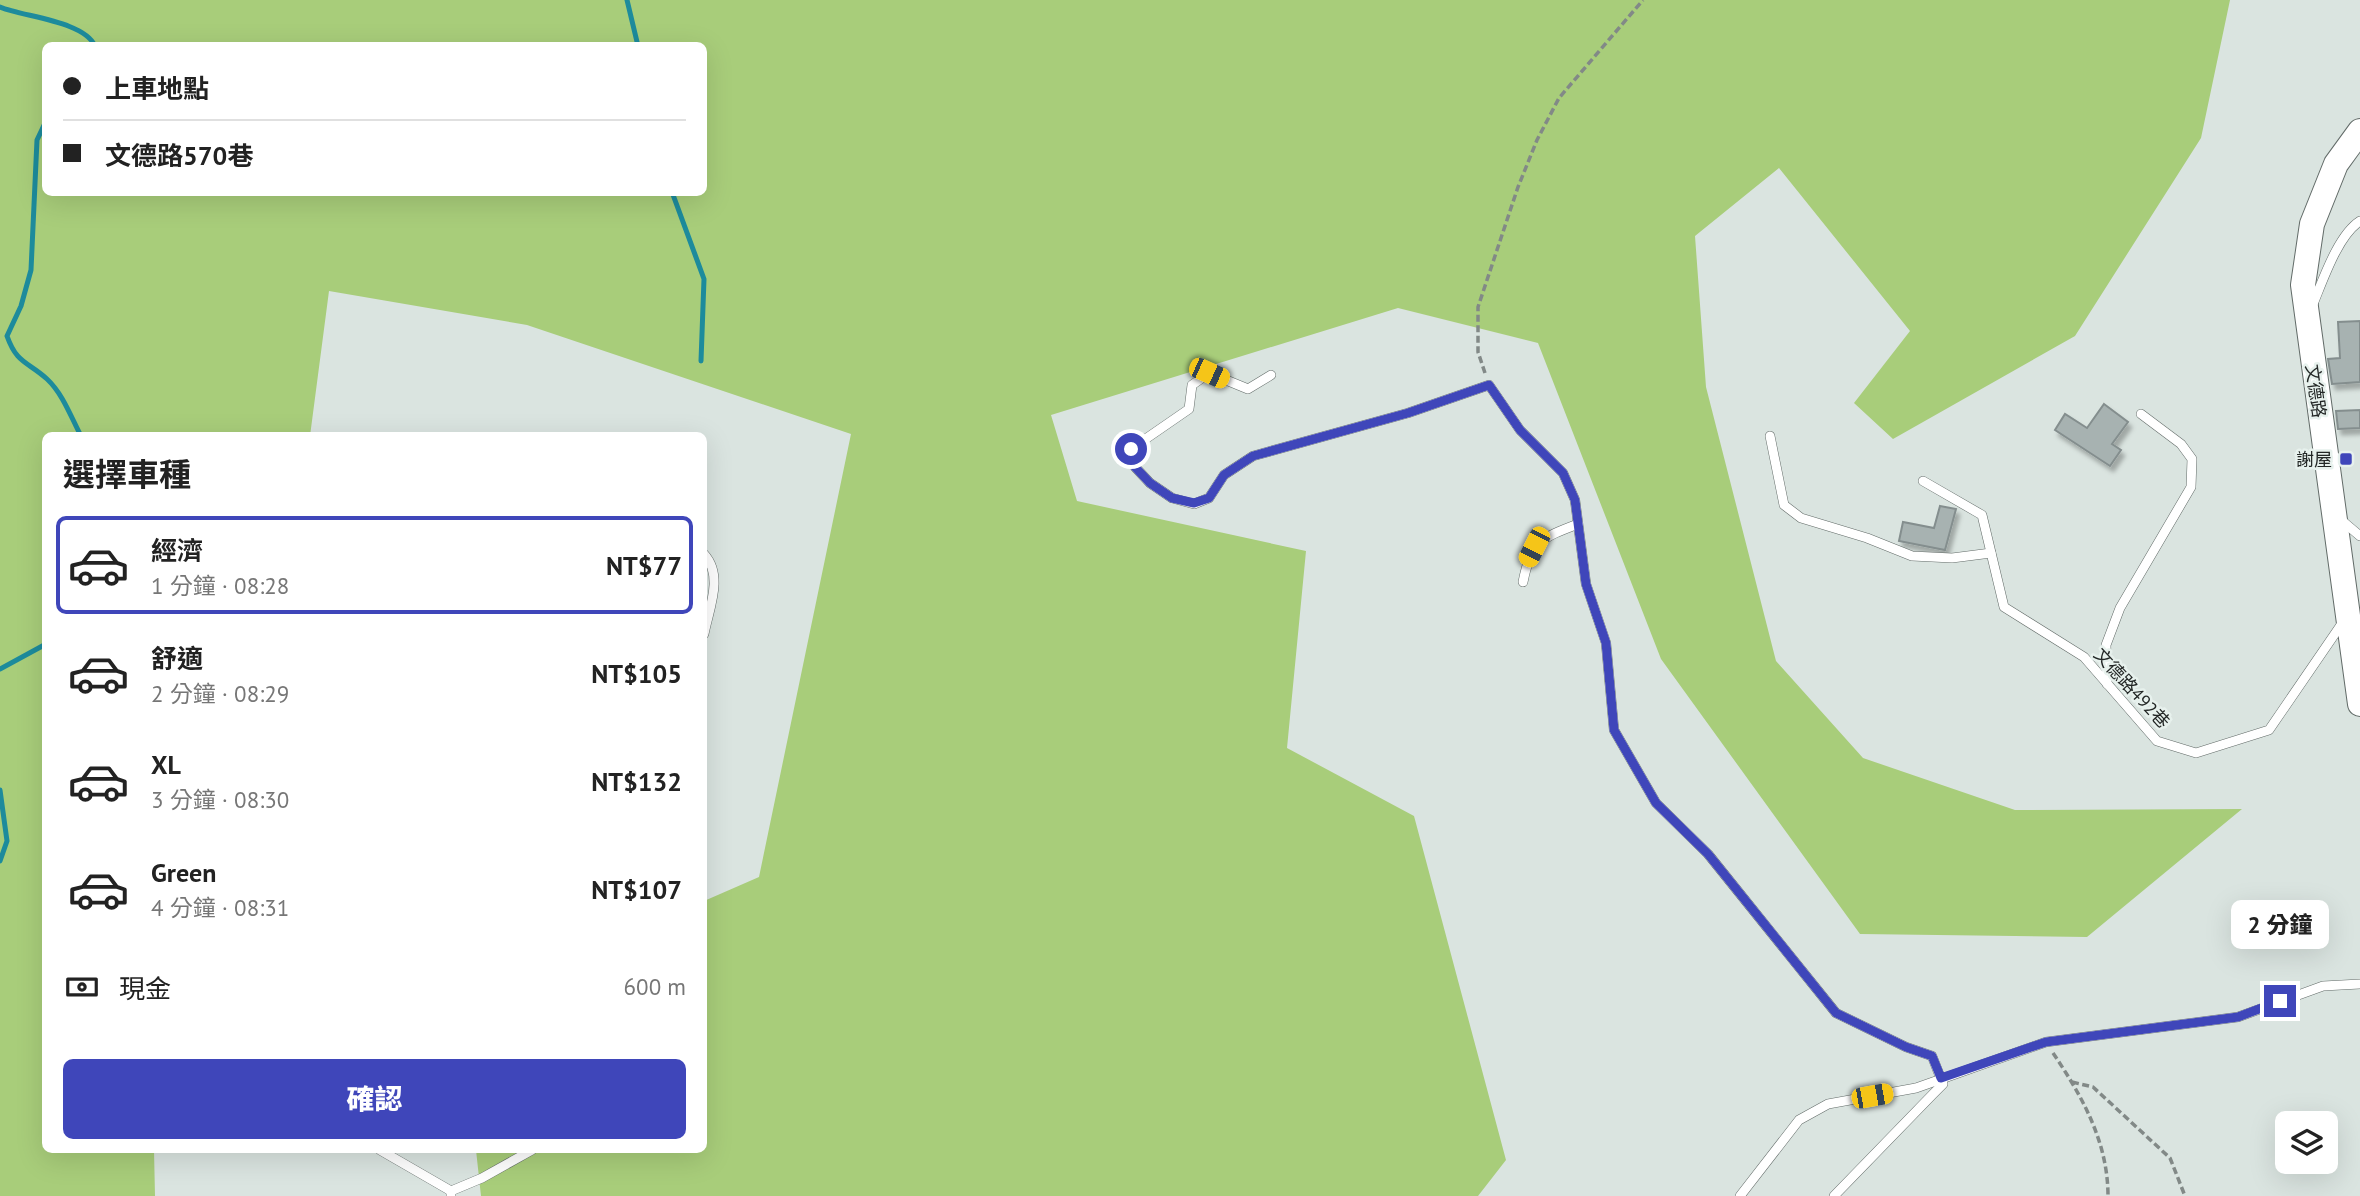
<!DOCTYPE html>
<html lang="zh-TW">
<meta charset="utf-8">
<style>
body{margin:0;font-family:"PT Sans","Noto Sans TC",sans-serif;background:#f2f2f2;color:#222;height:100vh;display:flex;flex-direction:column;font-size:26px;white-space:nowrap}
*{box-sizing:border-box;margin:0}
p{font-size:23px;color:#767676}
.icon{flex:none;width:38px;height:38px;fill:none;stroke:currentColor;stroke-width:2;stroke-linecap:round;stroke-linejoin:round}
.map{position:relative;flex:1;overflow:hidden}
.side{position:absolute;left:42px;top:432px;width:665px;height:721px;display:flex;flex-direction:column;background:#fff;border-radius:10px;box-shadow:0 7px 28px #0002}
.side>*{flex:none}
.hud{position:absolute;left:42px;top:42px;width:665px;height:154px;border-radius:10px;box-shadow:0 7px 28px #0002;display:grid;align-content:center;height:154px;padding:0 21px;background:#fff}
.buttons{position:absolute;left:2275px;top:1111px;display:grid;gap:14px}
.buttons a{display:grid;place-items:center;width:63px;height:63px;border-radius:10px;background:#fff;box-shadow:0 7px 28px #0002;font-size:35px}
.end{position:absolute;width:32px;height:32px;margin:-16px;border:9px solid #3f46ba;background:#fff;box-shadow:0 0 0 4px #fff}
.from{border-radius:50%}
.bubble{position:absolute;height:49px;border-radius:10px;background:#fff;box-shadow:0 7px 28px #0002;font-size:23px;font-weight:800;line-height:49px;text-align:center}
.car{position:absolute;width:21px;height:42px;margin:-21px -10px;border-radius:9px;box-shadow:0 0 5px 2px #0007;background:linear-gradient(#f5c518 24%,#345 0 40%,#f5c518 0 76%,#345 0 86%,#f5c518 0)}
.hud b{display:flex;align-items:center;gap:24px;height:66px;font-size:26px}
.hud b+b{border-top:2px solid #e0e0e0}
.hud i{width:18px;height:18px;background:#222}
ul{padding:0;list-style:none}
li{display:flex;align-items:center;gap:21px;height:98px;margin:0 14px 10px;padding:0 7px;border:4px solid transparent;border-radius:10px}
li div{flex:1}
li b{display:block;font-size:26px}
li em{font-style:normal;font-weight:800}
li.on{border-color:#3f46ba}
li>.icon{width:63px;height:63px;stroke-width:1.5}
h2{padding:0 21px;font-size:32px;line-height:84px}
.pay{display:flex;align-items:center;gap:18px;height:77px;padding:0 21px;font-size:26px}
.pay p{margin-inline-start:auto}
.action{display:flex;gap:14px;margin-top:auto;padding:14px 21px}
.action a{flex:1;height:80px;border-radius:10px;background:#3f46ba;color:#fff;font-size:28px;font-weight:800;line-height:80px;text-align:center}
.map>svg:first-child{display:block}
</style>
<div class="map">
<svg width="2360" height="1196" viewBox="0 0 2360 1196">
<defs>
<filter id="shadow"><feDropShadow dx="3.5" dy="5.5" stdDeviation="2" flood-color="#0004"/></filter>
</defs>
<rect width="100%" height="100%" fill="#dae4e0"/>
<path fill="#a8cd7a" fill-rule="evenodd" d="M0,0h2230l-29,138 -126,198 -182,103 -39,-36 56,-72 -131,-163 -84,68 11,151 70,274 87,97 152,52 227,-1 -155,128 -227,-3 -199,-275 -123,-316 -140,-35 -347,107 26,86 229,50 -19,197 127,68 92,344 -28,36h-997l-5,-46h228v-249l55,-24 92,-443 -324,-109 -198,-34 -19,145h-264v714h108l1,46h-155zM46,46h658v146h-658z"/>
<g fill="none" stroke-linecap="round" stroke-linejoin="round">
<g stroke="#1d8b9c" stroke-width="5">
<path d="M627,0l11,46"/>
<path d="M0,7c24,10 84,14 95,39"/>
<path d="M46,121l-9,19 -6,130 -10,36 -14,30c10,28 20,25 40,43 16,15 24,38 34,57"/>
<path d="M672,192l32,87 -3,82"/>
<path d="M0,669l46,-25"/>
<path d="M0,790l7,51 -7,20"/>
</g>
</g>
<g fill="#a7b2b1" stroke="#848e8e" stroke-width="2" filter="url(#shadow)">
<path d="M2360,321v61l-28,2 -4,-25 12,-1 -2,-36z"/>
<path d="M2104,404l24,18 -16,22 9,6 -11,16 -55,-36 10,-16 22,14z"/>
<path d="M2360,410v18l-22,1 -2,-18z"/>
<path d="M1940,506l16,3 -11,41 -46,-9 4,-19 31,6z"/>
</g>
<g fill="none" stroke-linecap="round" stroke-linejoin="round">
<defs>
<g id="service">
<path d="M2313,304c10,-24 25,-69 47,-83"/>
<path d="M1271,375l-23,14 -39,-16 -17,12 -3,24 -58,40 4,18 15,16 22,15 22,6 15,-6 15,-23 29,-19 155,-43 81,-28 31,45 43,43 12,27 11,84 20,59 8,87 42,73 52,51 128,159 70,34 26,9 11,28 -10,10 -99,102"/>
<path d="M1770,436l14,69 17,13 66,20 45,18 40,2 39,-5"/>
<path d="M1923,481l59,34 22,92 80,50 73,84 39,12 73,-23 74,-108"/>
<path d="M2340,519l20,17"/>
<path d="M704,554c20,22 5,54 0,80"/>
<path d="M1523,582c8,-40 18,-44 55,-58"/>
<path d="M2107,684l-1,-39 14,-37 71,-121 1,-28 -11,-15 -40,-30"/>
<path d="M380,1150l71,41"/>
<path d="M451,1196v-5l31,-13 50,-28"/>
<path d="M1740,1196l59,-76 29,-16 88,-16 130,-46 192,-25 85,-31 37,-2"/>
</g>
<path id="secondary" d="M2360,131l-24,33 -24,60 -9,61 57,419"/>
</defs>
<use href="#service" stroke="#626b68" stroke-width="10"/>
<use href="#secondary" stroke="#626b68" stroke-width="26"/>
<g stroke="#828987" stroke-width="3.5" stroke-dasharray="7 3.5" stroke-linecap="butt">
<path d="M1485,373l-7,-21v-45l40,-120 19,-47 22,-42 84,-98"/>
<path d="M2053,1053c29,43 55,89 55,143"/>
<path d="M2072,1082l21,5 77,71 15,38"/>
</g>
<use href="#service" stroke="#fff" stroke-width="9"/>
<use href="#secondary" stroke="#fff" stroke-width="24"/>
</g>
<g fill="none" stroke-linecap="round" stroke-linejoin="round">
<path stroke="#3f46ba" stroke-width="9" d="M1131,449l4,18 15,16 22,15 22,5 15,-5 15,-23 29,-19 155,-43 81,-28 31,45 43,43 12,27 11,84 20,59 8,87 42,73 52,51 128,159 70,34 26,9 9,22 105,-36 192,-25 42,-16"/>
</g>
<rect fill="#3f46ba" stroke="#e7f1ed" stroke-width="2.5" x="2339" y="452" width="14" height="14" rx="3.5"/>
<g text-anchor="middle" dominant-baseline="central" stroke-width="5" stroke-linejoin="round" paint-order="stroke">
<g font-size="18" fill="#232726" stroke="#e7f1ed">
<text transform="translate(2316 391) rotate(82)">文德路</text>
<text transform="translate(2132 688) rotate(47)">文德路492巷</text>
</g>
<g font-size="18" fill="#232726" stroke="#e7f1ed" text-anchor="end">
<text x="2332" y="459">謝屋</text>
</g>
</g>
</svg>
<div class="buttons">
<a><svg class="icon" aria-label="layers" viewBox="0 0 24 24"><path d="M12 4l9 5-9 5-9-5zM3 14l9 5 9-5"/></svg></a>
</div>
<i class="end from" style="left:1131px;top:449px"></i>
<i class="end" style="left:2280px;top:1001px"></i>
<div class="bubble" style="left:2231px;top:900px;width:98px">2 分鐘</div>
<i class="car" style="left:1209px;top:373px;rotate:114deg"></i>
<i class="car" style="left:1534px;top:547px;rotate:207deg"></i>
<i class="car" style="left:1872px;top:1096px;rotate:80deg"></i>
<div class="hud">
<b><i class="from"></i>上車地點</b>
<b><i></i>文德路570巷</b>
</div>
<section class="side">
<h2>選擇車種</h2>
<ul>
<li class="on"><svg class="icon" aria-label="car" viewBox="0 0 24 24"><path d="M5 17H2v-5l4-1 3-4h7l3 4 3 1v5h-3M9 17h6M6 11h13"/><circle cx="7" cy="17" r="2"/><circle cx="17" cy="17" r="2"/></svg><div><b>經濟</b><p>1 分鐘 · 08:28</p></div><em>NT$77</em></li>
<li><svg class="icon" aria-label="car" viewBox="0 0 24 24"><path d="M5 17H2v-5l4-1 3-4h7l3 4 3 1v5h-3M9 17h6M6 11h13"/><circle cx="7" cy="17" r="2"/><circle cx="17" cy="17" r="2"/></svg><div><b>舒適</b><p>2 分鐘 · 08:29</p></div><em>NT$105</em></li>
<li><svg class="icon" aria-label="car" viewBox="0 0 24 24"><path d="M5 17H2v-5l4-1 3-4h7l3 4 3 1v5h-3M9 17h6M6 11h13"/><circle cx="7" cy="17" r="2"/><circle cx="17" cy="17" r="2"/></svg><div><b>XL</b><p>3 分鐘 · 08:30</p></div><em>NT$132</em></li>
<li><svg class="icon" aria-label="car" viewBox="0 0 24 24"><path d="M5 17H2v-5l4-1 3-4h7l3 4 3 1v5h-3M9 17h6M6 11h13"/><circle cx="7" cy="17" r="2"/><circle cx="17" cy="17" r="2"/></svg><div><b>Green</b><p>4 分鐘 · 08:31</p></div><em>NT$107</em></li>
</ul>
<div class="pay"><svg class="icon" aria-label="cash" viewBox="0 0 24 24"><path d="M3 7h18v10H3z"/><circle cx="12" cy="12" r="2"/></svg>現金<p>600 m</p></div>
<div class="action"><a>確認</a></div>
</section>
</div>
